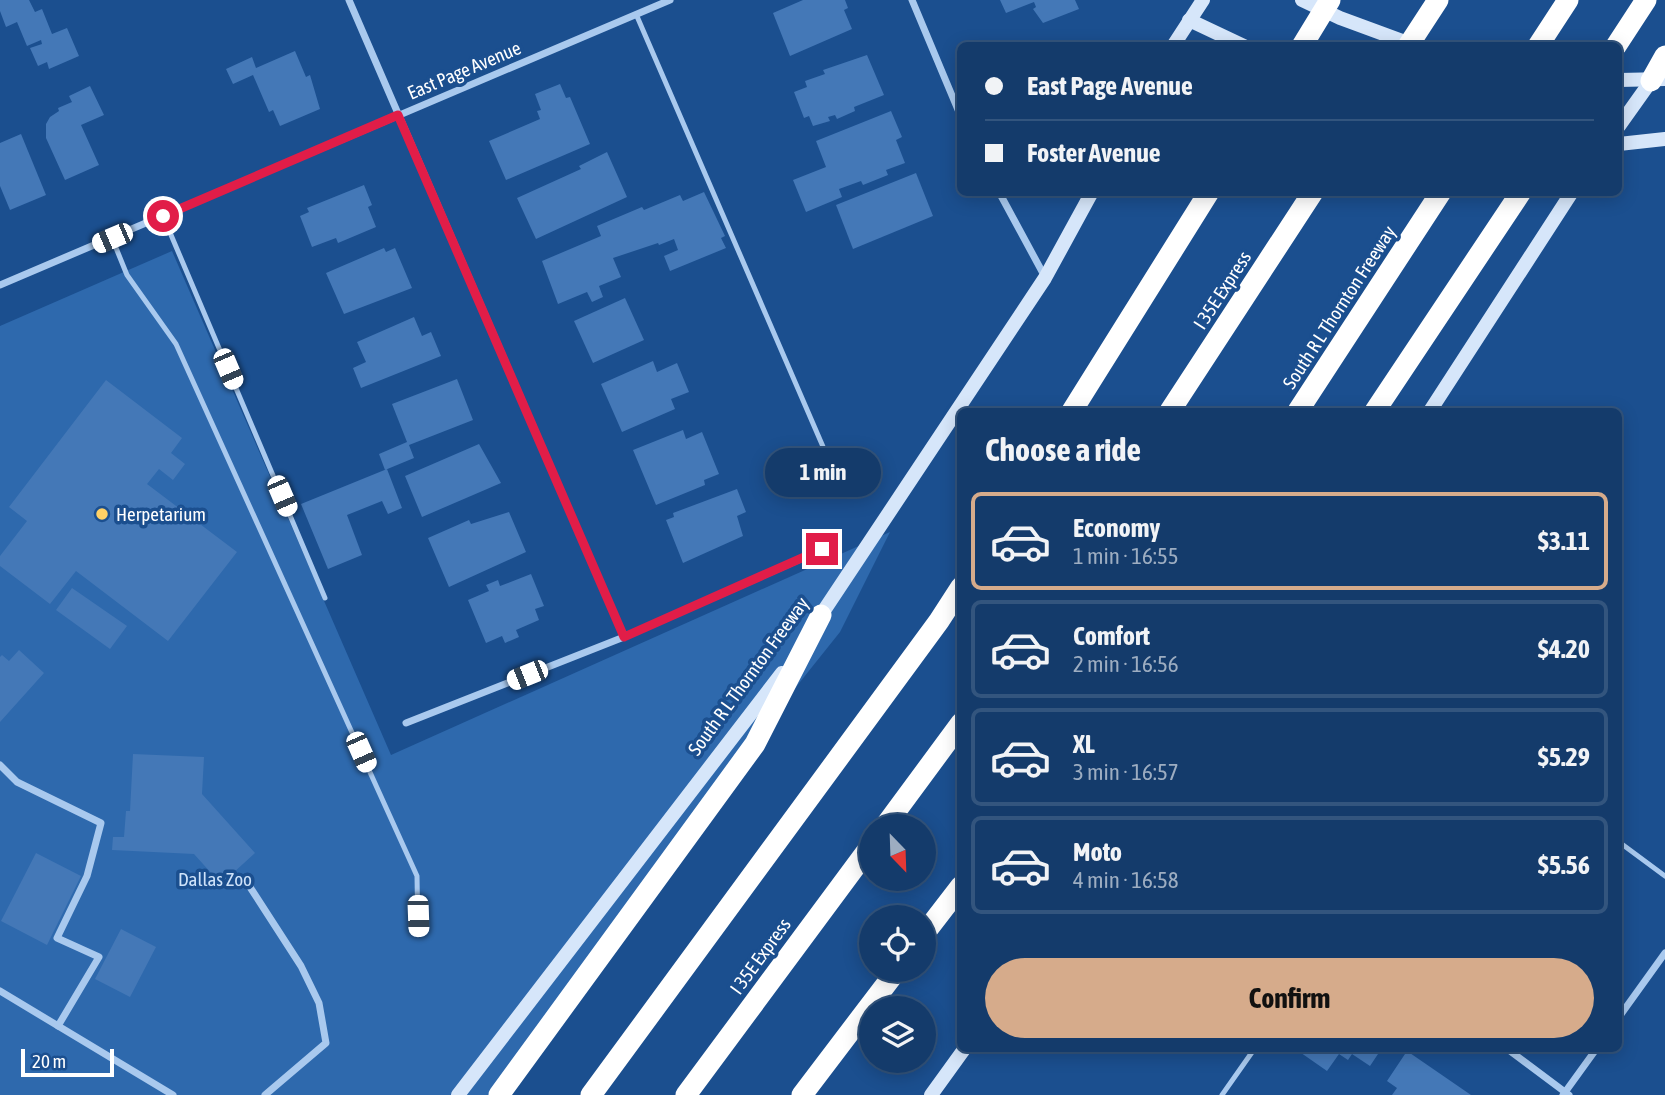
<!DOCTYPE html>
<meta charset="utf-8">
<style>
body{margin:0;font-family:"Asap Condensed",sans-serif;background:#1d4271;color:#f1f3f6;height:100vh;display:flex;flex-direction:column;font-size:26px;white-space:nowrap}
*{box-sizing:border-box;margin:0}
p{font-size:23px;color:#9dadc1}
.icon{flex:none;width:38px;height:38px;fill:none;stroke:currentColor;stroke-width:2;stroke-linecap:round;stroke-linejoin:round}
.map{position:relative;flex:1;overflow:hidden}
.sheet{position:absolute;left:957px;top:408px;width:665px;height:644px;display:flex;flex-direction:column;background:#143b6b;border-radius:10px;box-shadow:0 4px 18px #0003,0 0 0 2px #33557e}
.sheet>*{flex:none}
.guide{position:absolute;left:957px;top:42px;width:665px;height:154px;border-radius:10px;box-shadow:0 4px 18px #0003,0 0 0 2px #33557e;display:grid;align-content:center;height:154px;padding:0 28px;background:#143b6b}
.needle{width:46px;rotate:157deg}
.controls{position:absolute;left:859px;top:814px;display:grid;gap:14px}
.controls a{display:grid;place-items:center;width:77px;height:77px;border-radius:50%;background:#143b6b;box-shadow:0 4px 18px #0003,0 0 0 2px #33557e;font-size:35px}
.scale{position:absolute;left:21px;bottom:18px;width:93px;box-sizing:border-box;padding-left:7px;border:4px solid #fff;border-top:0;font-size:19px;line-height:24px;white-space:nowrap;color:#fff;-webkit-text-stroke:5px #1b4f8f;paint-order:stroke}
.end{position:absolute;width:32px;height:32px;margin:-16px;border:9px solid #e11d48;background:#fff;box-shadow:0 0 0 4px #fff}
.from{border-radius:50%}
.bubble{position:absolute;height:49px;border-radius:24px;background:#143b6b;box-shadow:0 4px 18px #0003,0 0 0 2px #33557e;font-size:23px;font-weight:700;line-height:49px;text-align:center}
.car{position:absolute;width:21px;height:42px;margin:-21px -10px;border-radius:9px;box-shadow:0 0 5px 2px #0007;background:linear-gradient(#fff 24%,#345 0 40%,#fff 0 76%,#345 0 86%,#fff 0)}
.guide b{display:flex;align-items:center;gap:24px;height:66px;font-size:26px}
.guide b+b{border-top:2px solid #33557e}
.guide i{width:18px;height:18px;background:#f1f3f6}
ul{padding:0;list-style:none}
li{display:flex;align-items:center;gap:21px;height:98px;margin:0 14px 10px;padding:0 14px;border:4px solid #33557e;border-radius:10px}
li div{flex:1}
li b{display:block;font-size:26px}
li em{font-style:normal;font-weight:700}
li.on{border-color:#d6ab8b}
li>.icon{width:63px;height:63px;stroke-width:1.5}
h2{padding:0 28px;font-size:32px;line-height:84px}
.cta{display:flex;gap:14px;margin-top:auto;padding:14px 28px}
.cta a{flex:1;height:80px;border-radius:42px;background:#d6ab8b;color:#111;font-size:28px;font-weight:700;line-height:80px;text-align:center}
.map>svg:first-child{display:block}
</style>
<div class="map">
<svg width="1665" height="1095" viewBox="0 0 1665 1095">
<rect width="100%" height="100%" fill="#1b4f8f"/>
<path fill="#2e69ad" d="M172,251l219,504 499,-223 -50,100 -183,229 -160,234h-497v-769z"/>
<g fill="#4478b7">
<path d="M0,0h29l6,12 7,-3 10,25 15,-6 12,28 -30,13 -2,-7 -9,4 -8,-18 12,-4 -1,-4 -14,6 -10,-24 -11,5 -6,-16z"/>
<path d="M803,0h42l3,8 -4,2 8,19 -62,27 -17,-43z"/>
<path d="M1000,0h75l4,9 -36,14 -10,-14 3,-2 -2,-5 -28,11z"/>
<path d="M295,51l11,26 4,-2 10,34 -40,17 -7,-16 -4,2 -16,-37 -20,9 -7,-15 26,-12 4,11z"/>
<path d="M867,55l17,40 -30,12 1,4 -18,8 -2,-4 -7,2 2,4 -17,5 -4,-10 -5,2 -10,-26 13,-5 -2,-6 20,-7 -2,-4z"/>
<path d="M560,84l6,14 4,-1 20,47 -84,36 -17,-39 51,-22 -3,-8 4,-1 -6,-16z"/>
<path d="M90,86l14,29 -23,10 18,40 -34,15 -19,-42v-14l4,-7 9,-6 -1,-3 14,-6 -3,-6z"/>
<path d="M891,111l11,26 -6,3 9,23 -19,7 2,5 -25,10 -2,-4 -22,8 3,8 -36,15 -13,-32 33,-13 -10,-26z"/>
<path d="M21,134l25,61 -36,15 -10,-24v-43z"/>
<path d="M607,152l20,45 -91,42 -19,-41 64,-29 -2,-3z"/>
<path d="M916,173l17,43 -80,33 -17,-44z"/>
<path d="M364,185l8,20 -4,2 8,20 -38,16 -2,-5 -24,9 -12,-31 9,-4 -2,-4z"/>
<path d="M704,192l21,44 -4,2 5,10 -56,23 -6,-15 14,-6 -4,-11 -15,6 -1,-2 -45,15 8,19 -22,9 4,11 -11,5 -5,-10 -29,12 -16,-43 59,-25 -4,-10 45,-19 2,3 36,-15 3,6z"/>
<path d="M384,248l2,4 9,-4 17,40 -68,26 -18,-41z"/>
<path d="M625,298l19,42 -51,23 -19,-42z"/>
<path d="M414,317l8,19 9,-4 10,24 -80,32 -8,-20 13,-6 -9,-20z"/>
<path d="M653,361l4,11 20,-9 12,29 -18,7 4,10 -53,23 -21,-48z"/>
<path d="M457,379l16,41 -64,25 5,13 -29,12 -6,-16 28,-12 -15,-38z"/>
<path d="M106,380l76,58 -11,15 14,11 -12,16 -14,-11 -12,15 90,68 -69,89 -92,-70 -26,33 -50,-38v-10l27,-35 -18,-14z"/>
<path d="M683,430l3,9 16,-7 17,42 -15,6 1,5 -49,20 -23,-55z"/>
<path d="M479,444l22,39 -79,34 -17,-41z"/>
<path d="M387,469l15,39 -14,6 -6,-13 -35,14 15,40 -34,14 -27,-65z"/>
<path d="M737,489l9,23 -9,4 6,20 -60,27 -17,-43 8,-3 -1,-4z"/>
<path d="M509,512l17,40 -77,35 -21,-49 41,-18 2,4z"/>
<path d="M531,574l13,32 -9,3 4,11 -23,10 3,7 -14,6 -3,-7 -16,7 -18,-43 21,-9 -3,-6 12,-5 2,6z"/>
<path d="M72,588l55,38 -17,23 -54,-39z"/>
<path d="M19,650l25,23 -44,49v-65l2,-2 7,6z"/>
<path d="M133,754l71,3 -2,37 53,59 -34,31 -27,-30 -82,-4 1,-13h11l2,-26h4z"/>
<path d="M36,853l45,23 -34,69 -46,-24z"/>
<path d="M121,929l35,18 -26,50 -35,-18z"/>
<path d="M1294,1048h88l-12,18 -18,-12 -4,6 -9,-6 -12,17z"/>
<path d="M1407,1051l64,44h-79l5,-7 -10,-7z"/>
</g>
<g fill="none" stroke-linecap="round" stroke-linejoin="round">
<g stroke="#a9c9ee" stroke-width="5">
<path d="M636,14l204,472"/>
<path d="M163,216l162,382"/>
<path d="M112,238l15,37 49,69 241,532 1,59"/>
<path d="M1619,842l46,34"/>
<path d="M1222,1095l33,-47"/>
</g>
<g stroke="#a9c9ee" stroke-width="7">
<path d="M349,0l275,637"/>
<path d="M912,0l49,117"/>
<path d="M999,192l46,85"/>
<path d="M0,285l670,-285"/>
<path d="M406,723l218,-86 199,-88"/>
<path d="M0,765l17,17 84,41 -14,53 -30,62 42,19 -41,69"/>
<path d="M248,884l53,82 18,37 7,40 -61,52"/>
<path d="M0,991l173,104"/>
<path d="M1619,1017l46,-64"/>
<path d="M1506,1048l63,47"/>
<path d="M1563,1095l34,-47"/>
</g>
<g stroke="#d6e6fa" stroke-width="14">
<path d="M1302,0l38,18 76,28"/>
<path d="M1189,20l55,26"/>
<path d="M1173,46l30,-46"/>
<path d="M1619,80l46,-1"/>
<path d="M1619,126l32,-45"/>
<path d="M1619,144l46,-5"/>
<path d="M1430,411l142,-219"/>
<path d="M817,621l228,-343 47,-86"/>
<path d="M458,1095l324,-422"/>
<path d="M931,1095l34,-47"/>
</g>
<g stroke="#fff" stroke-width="21">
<path d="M1302,46l28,-46"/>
<path d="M1408,46l30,-46"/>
<path d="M1538,46l30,-46"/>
<path d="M1616,46l30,-46"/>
<path d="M1651,81l14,-25"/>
<path d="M1072,411l137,-219"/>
<path d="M1170,411l143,-219"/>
<path d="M1298,411l143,-219"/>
<path d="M1375,411l146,-219"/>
<path d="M885,826l76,-103"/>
<path d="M924,934l37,-48"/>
<path d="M499,1095l256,-351 66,-129"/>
<path d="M591,1095l348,-474 22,-34"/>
<path d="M686,1095l186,-251"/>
<path d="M802,1095l95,-125"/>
</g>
</g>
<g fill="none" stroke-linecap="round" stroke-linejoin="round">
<path stroke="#e11d48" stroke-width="9" d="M163,216l235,-101 226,522 198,-88"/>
</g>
<circle fill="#ffd166" stroke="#1b4f8f" stroke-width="2.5" cx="102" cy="514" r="7"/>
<g text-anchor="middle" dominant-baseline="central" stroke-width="7" stroke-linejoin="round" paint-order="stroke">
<g font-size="19" fill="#fff" stroke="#1b4f8f">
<text transform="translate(464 70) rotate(-23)">East Page Avenue</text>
<text transform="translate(1222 290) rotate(-57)">I 35E Express</text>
<text transform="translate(1339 307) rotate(-57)">South R L Thornton Freeway</text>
<text transform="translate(748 676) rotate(-54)">South R L Thornton Freeway</text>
<text transform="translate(760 956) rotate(-54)">I 35E Express</text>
</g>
<g font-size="19" fill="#fff" stroke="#1b4f8f" text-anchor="start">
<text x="116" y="514">Herpetarium</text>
</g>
<g font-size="19" fill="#cfe3fa" stroke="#1b4f8f">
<text x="215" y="879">Dallas Zoo</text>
</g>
</g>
</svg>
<div class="controls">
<a><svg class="needle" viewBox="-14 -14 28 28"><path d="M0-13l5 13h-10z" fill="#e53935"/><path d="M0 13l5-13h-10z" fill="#9dadc1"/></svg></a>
<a><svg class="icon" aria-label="locate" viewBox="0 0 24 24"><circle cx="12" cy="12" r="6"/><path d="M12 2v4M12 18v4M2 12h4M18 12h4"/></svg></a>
<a><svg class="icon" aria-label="layers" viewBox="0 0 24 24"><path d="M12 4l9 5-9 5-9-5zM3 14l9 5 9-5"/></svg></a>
</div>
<div class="scale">20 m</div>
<i class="end from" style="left:163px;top:216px"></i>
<i class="end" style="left:822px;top:549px"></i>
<div class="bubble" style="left:765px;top:448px;width:116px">1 min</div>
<i class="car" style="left:112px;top:238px;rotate:247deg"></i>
<i class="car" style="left:228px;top:369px;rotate:157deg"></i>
<i class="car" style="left:282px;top:496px;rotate:157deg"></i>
<i class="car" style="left:527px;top:675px;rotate:248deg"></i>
<i class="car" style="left:361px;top:752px;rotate:156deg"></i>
<i class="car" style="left:418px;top:916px;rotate:178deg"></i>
<div class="guide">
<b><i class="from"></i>East Page Avenue</b>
<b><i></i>Foster Avenue</b>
</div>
<section class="sheet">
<h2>Choose a ride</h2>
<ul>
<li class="on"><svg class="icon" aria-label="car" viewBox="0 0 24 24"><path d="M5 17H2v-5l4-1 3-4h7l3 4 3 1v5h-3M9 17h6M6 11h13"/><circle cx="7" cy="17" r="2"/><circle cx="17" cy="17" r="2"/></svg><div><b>Economy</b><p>1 min · 16:55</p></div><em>$3.11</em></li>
<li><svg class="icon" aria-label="car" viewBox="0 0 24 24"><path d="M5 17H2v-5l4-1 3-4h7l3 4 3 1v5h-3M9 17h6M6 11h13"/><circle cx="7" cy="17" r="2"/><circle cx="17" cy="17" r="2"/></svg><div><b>Comfort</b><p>2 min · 16:56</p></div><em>$4.20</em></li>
<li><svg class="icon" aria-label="car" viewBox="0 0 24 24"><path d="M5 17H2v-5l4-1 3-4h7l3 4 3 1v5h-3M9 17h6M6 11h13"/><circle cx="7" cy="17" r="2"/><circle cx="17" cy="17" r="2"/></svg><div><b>XL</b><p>3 min · 16:57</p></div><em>$5.29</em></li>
<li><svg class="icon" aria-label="car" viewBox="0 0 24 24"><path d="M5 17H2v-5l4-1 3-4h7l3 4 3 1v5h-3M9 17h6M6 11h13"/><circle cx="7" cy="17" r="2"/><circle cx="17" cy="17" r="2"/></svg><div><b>Moto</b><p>4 min · 16:58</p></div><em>$5.56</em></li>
</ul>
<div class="cta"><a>Confirm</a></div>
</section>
</div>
